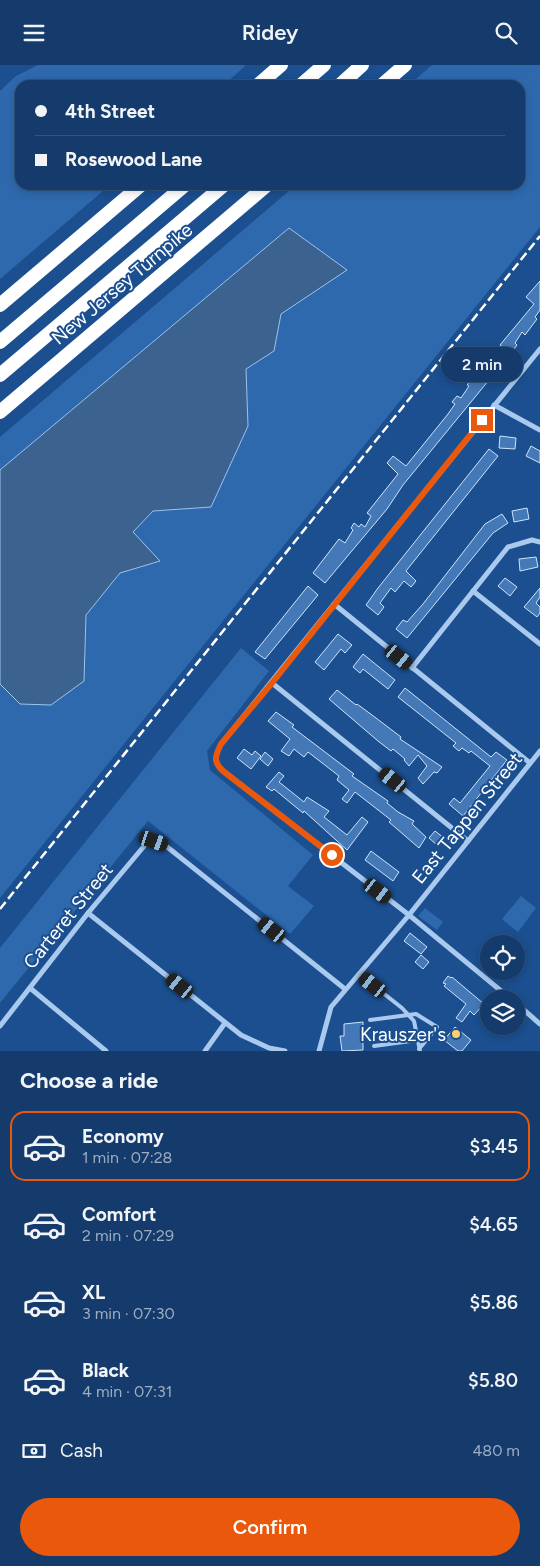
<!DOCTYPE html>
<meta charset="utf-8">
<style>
body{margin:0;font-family:Figtree,sans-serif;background:#1d4271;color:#f1f3f6;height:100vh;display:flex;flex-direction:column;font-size:19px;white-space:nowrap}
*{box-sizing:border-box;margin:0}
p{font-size:16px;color:#9dadc1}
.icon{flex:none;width:28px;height:28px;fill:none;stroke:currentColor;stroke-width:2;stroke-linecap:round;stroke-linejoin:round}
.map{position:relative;height:986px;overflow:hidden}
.drawer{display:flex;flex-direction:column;background:#143b6b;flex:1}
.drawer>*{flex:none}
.banner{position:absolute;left:15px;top:15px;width:510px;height:110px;border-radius:15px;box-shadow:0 2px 8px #0003,0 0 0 1px #33557e;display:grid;align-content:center;height:110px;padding:0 20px;background:#143b6b}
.controls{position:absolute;left:480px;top:870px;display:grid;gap:10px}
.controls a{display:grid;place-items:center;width:45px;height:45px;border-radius:50%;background:#143b6b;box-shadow:0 2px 8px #0003,0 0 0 1px #33557e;font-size:25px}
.end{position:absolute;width:22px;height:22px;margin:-11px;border:6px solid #ea580c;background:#fff;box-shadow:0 0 0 2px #fff}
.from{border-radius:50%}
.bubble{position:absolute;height:35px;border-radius:18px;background:#143b6b;box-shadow:0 2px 8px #0003,0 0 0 1px #33557e;font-size:16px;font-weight:600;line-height:35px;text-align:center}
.car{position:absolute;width:15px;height:30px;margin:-15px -8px;border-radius:6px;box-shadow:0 0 4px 1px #0007;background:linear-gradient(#222 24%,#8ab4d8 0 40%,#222 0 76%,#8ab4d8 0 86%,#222 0)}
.banner b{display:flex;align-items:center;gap:18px;height:48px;font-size:19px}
.banner b+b{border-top:1px solid #33557e}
.banner i{width:12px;height:12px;background:#f1f3f6}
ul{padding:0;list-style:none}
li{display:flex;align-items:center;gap:15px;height:70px;margin:0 10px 8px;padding:0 10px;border:2px solid transparent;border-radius:15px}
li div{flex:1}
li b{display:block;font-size:19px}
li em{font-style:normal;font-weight:600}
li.on{border-color:#ea580c}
li>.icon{width:45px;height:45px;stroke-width:1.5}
h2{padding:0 20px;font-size:22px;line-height:60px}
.pay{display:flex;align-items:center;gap:12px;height:55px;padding:0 20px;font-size:19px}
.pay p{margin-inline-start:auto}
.primary-button{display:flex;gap:10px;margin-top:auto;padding:10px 20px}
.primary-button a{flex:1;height:58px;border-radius:30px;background:#ea580c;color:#fff;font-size:20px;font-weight:600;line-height:58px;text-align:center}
header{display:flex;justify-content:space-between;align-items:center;height:65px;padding:0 20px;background:#143b6b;font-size:22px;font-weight:600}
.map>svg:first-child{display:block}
</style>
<header><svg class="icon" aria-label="menu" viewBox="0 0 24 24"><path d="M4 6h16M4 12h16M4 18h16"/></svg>Ridey<svg class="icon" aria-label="search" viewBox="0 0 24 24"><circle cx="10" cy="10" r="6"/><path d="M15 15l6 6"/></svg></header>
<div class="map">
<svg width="540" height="986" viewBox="0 0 540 986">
<rect width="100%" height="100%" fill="#1b4f8f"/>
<g fill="#2e69ad">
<path d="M38,0h208l-22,20h-204v100h90l-110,94v-188l16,-15z"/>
<path d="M432,0h108v162l-540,671v-214l20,20 64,-23 2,-66 34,-42 13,-41 20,-21 58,-4 37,-81 -2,-57 28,-18 7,-37 65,-44 -57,-42 -289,242v-33l296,-252h224v-100h-111z"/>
<path d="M241,583l28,23 -62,80 3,19 103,85 -25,31 26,20 -24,28 -142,-113 -148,182v-55z"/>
<path d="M521,831l15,12 -18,24 -16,-13z"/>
<path d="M425,843l18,14 -6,8 -19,-14z"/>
</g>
<path fill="#3c6290" stroke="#9cc4f0" d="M289,163l58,42 -66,44 -7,37 -28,18 2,57 -37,81 -58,4 -20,21 27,29 -40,12 -34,42 -2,66 -33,24 -31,-1 -20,-20v-214z"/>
<g fill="#4478b7" stroke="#cfe3fa">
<path d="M540,216v29l-5,7 2,2 -12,16 -3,-3 -7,11 2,2 -6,8 -11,-8 34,-41 -8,-7z"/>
<path d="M488,297l10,7 -95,116 -16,24 -62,74 -12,-10 26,-34 6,4 8,-13 -2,-2 3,-5 5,4 2,-3 4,3 6,-11 -4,-3 31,-39 -11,-11 6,-7 13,10 42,-52 7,-10 -3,-2 5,-6 4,2 8,-12 -2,-1 5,-6 2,2z"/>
<path d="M500,371l16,2 -1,11 -16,-1z"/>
<path d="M531,381l9,5v12l-14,-7z"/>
<path d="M489,384l9,7 -92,115 10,10 -5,6 -7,-6 -9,11 -4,-4 -11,15 4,4 -6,8 -12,-10 12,-17z"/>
<path d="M527,443l2,11 -15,3 -2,-11z"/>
<path d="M502,449l6,9 -15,10 -86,105 -11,-9 7,-9 4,2 16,-18 62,-80z"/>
<path d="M536,492l2,10 -18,4 -1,-12z"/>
<path d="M505,513l12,9 -7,9 -12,-10z"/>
<path d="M308,521l10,9 -53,64 -10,-7z"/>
<path d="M540,523v9l-4,6 4,4v6l-3,4 -13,-10z"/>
<path d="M338,569l14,11 -7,8 -4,-4 -17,21 -9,-8z"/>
<path d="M363,589l32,26 -7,9 -25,-20 -3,4 -7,-6z"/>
<path d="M405,623l86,69 5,-5 11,8 -44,56 -14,-12 5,-6 6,5 30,-37 -19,-15 -2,2 -7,-5 -3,3 -6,-5 3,-3 -58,-46z"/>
<path d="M337,625l19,15 1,-1 15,11 29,22 -1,2 42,28 -5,6 -3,-1 -11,12 -5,-6 9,-12 -9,-11 -9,11 -5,-6 1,-1 -12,-10 -2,2 -13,-10 -49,-42z"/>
<path d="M276,647l18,13 -2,2 62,47 -2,2 36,25 -1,2 11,9 16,9 -2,3 14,13 -7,11 -30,-26 2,-2 -36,-28 -8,11 -5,-4 7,-9 -12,-10 2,-4 -31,-24 -4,5 -10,-8 -5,7 -8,-5 9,-12 -22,-18z"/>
<path d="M244,684l8,6 3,-4 6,5 -10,13 -14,-11z"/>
<path d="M265,687l8,7 -5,7 -8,-7z"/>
<path d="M279,707l5,4 -5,6 25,20 3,-5 22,14 -5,6 23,18 15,-18 6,5 -21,28 -43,-39 -1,2 -29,-24 -2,2 -6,-4z"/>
<path d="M435,766l9,7 -6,8 -9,-8z"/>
<path d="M371,786l28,21 -6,9 -28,-21z"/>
<path d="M410,868l17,14 -6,7 -17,-13z"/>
<path d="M421,890l8,7 -6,7 -8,-7z"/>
<path d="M448,911l3,2 1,-1 32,27 -10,11 -4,-4 -8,11 -6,-4 10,-14 -22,-18 2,-2 -3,-1z"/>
<path d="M363,957v28l-21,1 -2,-15h4v-12z"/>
<path d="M455,962l16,13 -9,11h-4l-14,-11z"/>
</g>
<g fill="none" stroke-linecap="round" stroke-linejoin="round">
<g stroke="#a9c9ee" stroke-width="4">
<path d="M359,909l43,34 12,13 6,30"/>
<path d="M370,955l46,-6 21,13 -18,22"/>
<path d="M374,981l44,-6"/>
</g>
<g stroke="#a9c9ee" stroke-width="5">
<path d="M494,340l46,25"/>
<path d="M473,526l67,53"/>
<path d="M334,539l196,159"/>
<path d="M412,603l96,-121 24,-7 8,2"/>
<path d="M272,618l196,158"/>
<path d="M88,848l153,122 28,13 16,3"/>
<path d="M30,923l76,63"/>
<path d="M511,934l-102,-84 -186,-144c-10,-9 -8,-15 -2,-27l319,-395"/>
<path d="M516,938l24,21"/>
<path d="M0,961l88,-113 57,-68 9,-4 12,5 179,143"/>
<path d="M205,986l20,-28"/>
<path d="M319,986l12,-44 78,-92 131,-164"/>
</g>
<g stroke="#fff" stroke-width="14">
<path d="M258,20l23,-20"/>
<path d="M301,20l23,-20"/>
<path d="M340,20l22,-20"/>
<path d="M382,20l23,-20"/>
<path d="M0,240l141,-120"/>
<path d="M0,277l185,-157"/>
<path d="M0,310l224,-190"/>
<path d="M0,347l267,-227"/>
</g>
<path stroke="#fff" stroke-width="2.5" stroke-dasharray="9 4" stroke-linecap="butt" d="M0,844l540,-673"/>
</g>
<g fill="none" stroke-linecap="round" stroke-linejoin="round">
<path stroke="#ea580c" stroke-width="6" d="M332,790l-109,-84c-10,-9 -8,-15 -2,-27l51,-61 210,-263"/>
</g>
<circle fill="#ffd166" stroke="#1b4f8f" stroke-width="2" cx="456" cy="969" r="5"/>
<g text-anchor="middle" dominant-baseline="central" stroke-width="4" stroke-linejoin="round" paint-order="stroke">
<g font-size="19" fill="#fff" stroke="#1b4f8f">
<text transform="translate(122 219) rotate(-40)">New Jersey Turnpike</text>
<text transform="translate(467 753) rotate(-51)">East Tappen Street</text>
<text transform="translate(68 851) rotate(-51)">Carteret Street</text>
</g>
<g font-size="19" fill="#fff" stroke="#1b4f8f" text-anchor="end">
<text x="446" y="969">Krauszer's</text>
</g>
</g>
</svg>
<div class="controls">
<a><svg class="icon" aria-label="locate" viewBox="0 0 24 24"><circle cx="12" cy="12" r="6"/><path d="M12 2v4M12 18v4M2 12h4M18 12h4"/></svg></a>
<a><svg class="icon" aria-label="layers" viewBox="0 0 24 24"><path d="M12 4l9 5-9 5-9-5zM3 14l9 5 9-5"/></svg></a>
</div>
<i class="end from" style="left:332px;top:790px"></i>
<i class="end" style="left:482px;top:355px"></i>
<div class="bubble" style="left:441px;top:282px;width:82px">2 min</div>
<i class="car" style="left:399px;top:592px;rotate:129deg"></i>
<i class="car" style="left:393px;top:715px;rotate:309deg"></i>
<i class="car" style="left:154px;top:776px;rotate:109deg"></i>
<i class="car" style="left:378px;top:826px;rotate:127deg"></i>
<i class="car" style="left:272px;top:865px;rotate:309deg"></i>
<i class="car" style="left:373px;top:920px;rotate:308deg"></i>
<i class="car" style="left:180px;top:921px;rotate:309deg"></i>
<div class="banner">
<b><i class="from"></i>4th Street</b>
<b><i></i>Rosewood Lane</b>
</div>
</div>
<section class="drawer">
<h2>Choose a ride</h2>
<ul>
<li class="on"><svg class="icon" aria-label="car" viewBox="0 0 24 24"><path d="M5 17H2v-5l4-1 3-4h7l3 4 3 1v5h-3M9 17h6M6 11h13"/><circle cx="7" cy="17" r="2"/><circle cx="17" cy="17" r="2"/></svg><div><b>Economy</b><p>1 min · 07:28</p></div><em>$3.45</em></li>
<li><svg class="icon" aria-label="car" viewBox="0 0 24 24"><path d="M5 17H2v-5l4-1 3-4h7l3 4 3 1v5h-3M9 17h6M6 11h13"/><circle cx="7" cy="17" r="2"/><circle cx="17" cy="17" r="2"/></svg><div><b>Comfort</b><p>2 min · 07:29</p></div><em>$4.65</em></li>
<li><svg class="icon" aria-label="car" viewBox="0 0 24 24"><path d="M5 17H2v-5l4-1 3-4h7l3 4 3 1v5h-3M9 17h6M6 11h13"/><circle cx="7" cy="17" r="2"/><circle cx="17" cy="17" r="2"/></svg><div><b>XL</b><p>3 min · 07:30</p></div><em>$5.86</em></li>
<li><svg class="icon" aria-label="car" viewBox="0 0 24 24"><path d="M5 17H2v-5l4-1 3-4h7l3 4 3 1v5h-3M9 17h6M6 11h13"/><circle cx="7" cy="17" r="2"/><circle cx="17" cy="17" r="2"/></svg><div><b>Black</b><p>4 min · 07:31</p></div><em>$5.80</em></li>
</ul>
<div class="pay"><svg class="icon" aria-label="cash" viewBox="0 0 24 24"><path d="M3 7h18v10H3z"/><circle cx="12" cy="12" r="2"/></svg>Cash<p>480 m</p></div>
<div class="primary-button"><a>Confirm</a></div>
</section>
